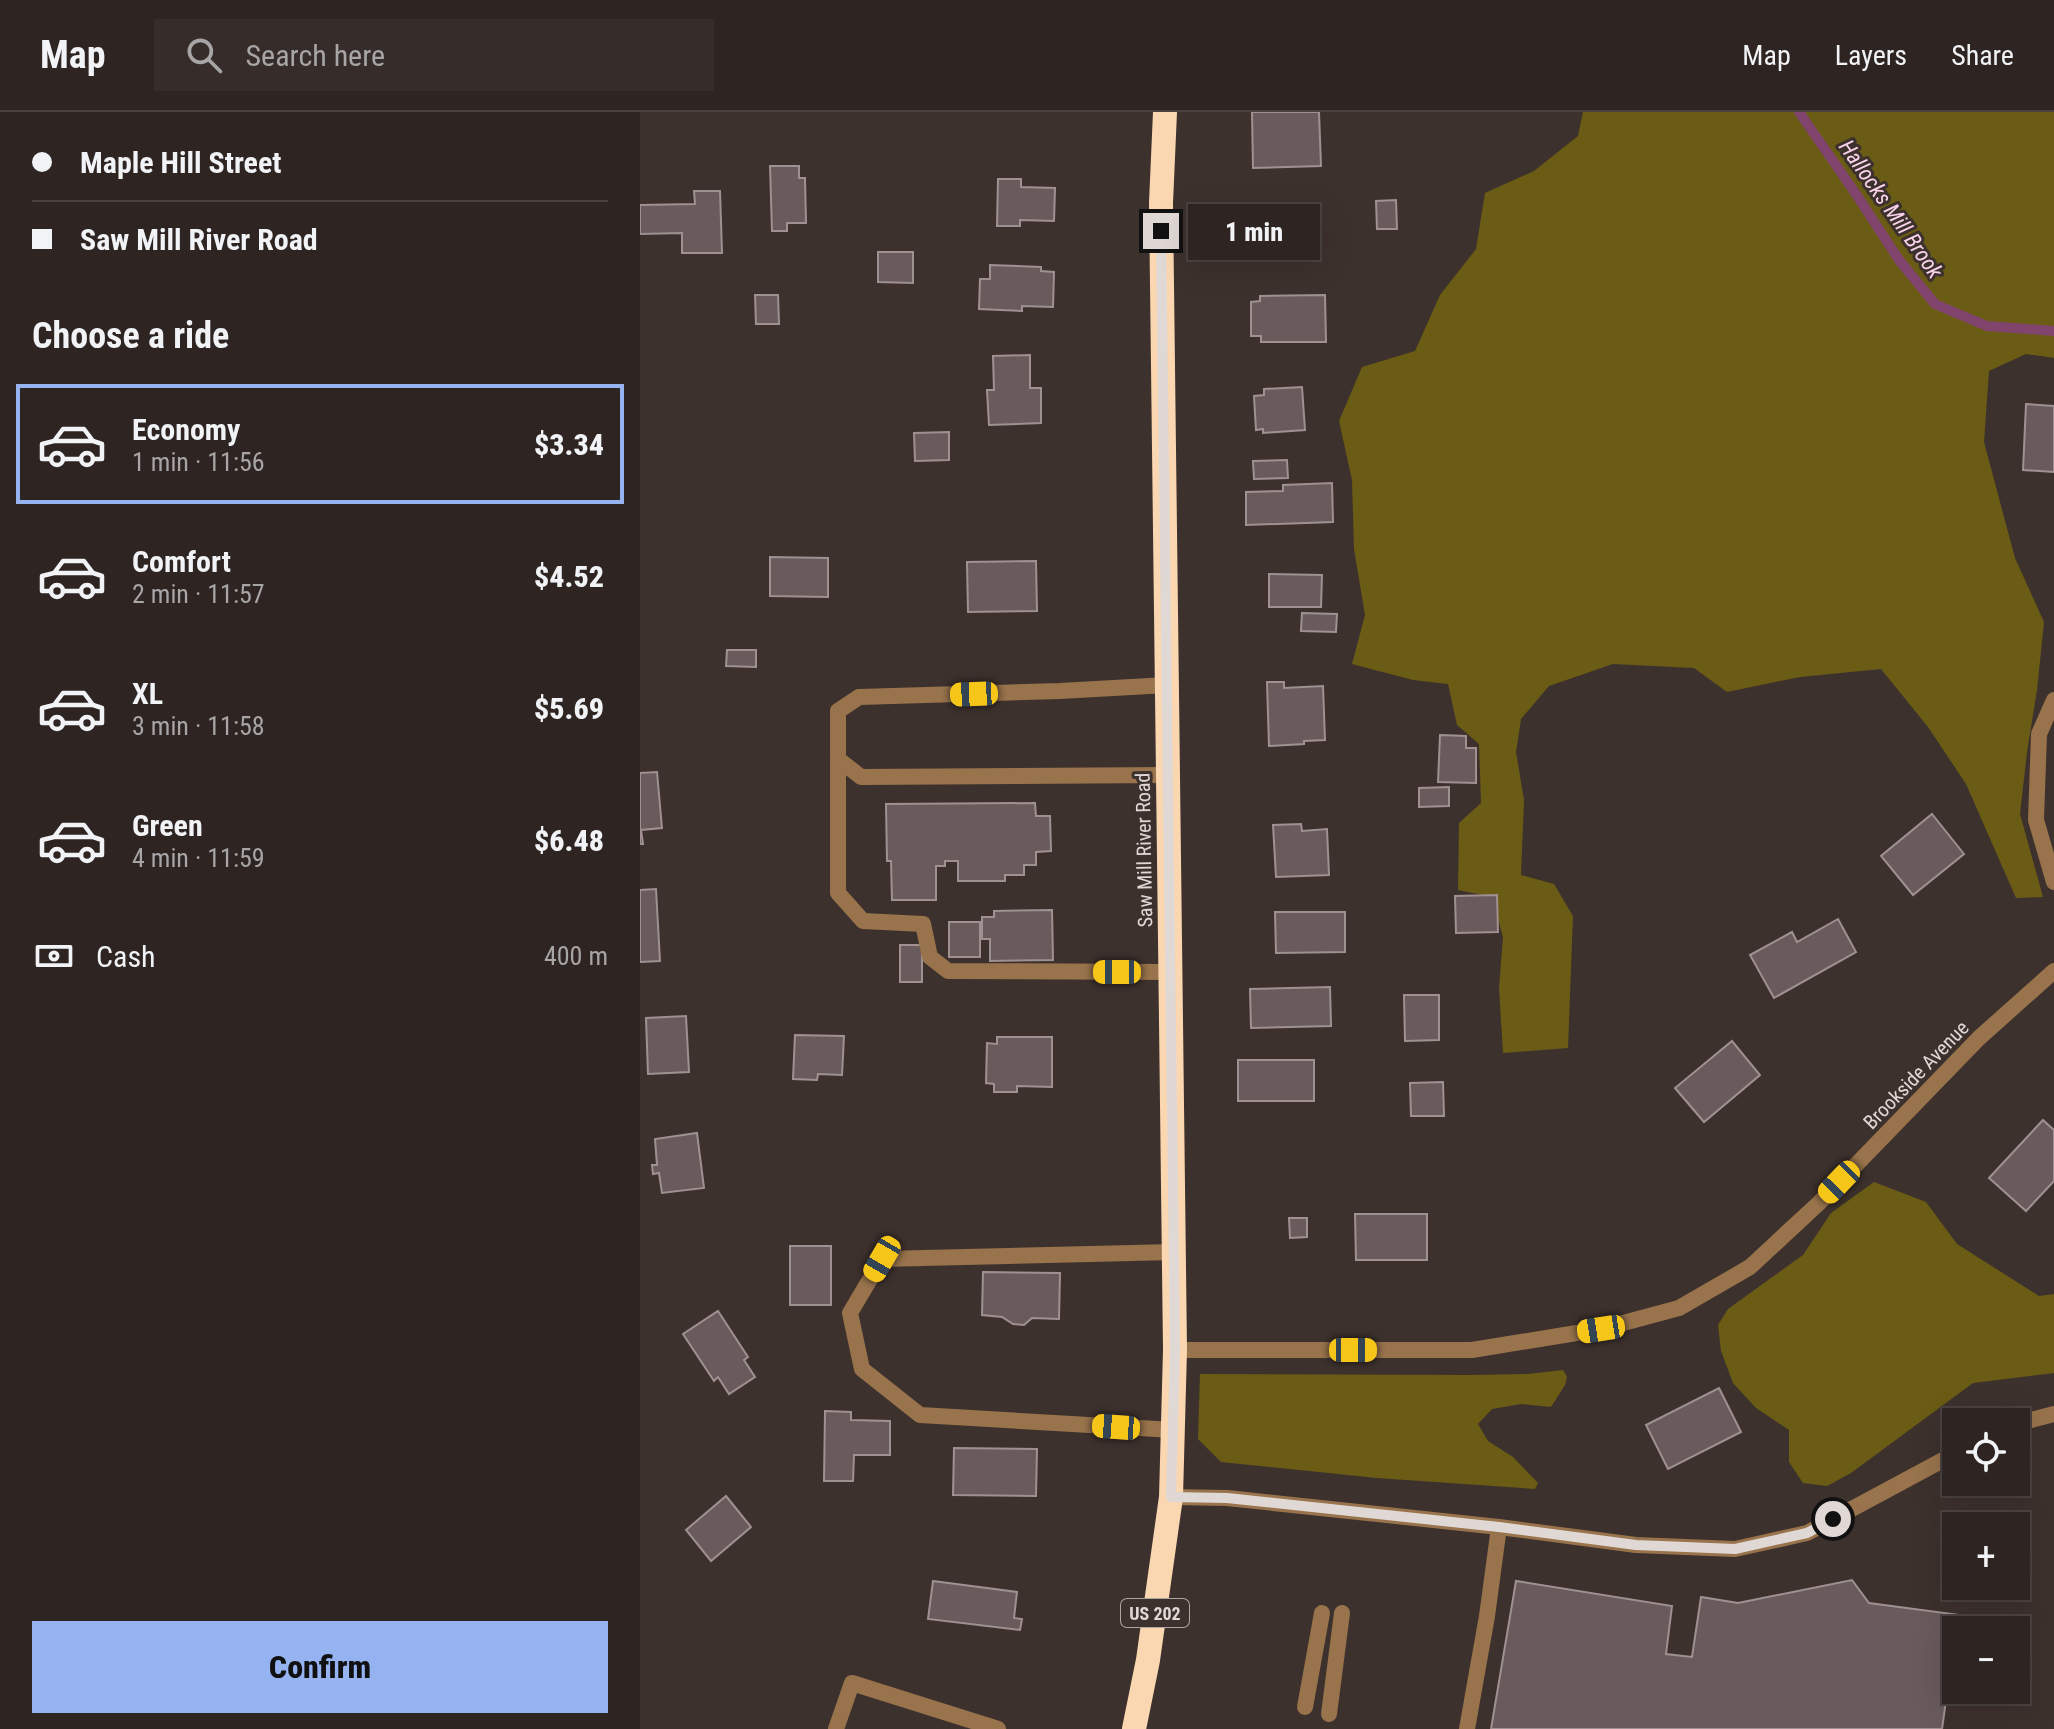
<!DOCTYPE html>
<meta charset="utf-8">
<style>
body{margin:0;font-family:"Roboto Condensed",sans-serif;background:#362d2a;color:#f1f3f6;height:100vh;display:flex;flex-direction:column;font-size:30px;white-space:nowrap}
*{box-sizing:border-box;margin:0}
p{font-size:26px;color:#a7a5a5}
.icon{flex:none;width:44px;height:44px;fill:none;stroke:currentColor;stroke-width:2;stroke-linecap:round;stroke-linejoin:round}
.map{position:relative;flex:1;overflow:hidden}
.sheet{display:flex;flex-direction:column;background:#2e2522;width:640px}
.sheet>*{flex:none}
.banner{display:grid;align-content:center;height:176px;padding:0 32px;background:#2e2522}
.fabs{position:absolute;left:1302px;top:1296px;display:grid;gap:16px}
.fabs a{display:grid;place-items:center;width:88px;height:88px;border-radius:0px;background:#2e2522;box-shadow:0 8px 32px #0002,0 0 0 2px #494240;font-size:40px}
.end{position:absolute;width:36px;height:36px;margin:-18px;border:10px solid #e0d8d5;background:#111;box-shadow:0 0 0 4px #111}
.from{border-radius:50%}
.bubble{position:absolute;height:56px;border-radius:0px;background:#2e2522;box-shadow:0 8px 32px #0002,0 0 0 2px #494240;font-size:26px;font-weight:800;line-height:56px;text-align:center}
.car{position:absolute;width:24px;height:48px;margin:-24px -12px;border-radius:10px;box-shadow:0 0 6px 2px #0007;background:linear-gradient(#f5c518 24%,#345 0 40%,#f5c518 0 76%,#345 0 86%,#f5c518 0)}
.banner b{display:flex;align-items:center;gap:28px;height:76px;font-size:30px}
.banner b+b{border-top:2px solid #494240}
.banner i{width:20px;height:20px;background:#f1f3f6}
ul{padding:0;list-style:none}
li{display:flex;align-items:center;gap:24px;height:120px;margin:0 16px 12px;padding:0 16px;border:4px solid transparent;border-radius:0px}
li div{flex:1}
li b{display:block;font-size:30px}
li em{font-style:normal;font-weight:800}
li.active{border-color:#95b2f1}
li>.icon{width:72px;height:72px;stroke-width:1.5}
h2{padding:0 32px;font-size:36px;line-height:96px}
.pay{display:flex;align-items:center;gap:20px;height:88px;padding:0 32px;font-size:30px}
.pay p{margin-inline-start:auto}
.cta{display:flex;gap:16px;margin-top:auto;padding:16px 32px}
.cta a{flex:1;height:92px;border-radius:0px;background:#95b2f1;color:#111;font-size:32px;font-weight:800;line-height:92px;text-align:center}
header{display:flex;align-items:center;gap:48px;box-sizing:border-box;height:112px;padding:0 40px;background:#2e2522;border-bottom:2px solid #494240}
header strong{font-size:38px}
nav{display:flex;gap:44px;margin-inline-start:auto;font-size:28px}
.search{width:560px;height:72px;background:#362d2a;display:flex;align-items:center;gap:20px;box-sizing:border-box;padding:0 28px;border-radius:0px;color:#a7a5a5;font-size:30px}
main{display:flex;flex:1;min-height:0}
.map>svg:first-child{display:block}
</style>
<header>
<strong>Map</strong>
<div class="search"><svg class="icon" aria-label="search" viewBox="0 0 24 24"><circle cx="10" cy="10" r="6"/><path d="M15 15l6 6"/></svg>Search here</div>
<nav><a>Map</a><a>Layers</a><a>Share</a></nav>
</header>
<main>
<section class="sheet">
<div class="banner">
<b><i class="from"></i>Maple Hill Street</b>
<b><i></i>Saw Mill River Road</b>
</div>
<h2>Choose a ride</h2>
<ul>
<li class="active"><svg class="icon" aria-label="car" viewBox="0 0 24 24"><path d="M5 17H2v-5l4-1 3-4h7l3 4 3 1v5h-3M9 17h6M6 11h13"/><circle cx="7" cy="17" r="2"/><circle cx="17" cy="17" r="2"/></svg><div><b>Economy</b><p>1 min · 11:56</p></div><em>$3.34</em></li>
<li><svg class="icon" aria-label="car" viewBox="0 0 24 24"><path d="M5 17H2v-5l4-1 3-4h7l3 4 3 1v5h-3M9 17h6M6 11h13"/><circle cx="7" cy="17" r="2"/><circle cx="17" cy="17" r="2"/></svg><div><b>Comfort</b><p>2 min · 11:57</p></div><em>$4.52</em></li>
<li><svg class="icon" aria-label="car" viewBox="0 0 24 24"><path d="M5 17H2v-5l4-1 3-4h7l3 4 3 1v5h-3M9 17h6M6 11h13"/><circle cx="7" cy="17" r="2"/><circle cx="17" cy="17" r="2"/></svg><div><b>XL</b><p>3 min · 11:58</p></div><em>$5.69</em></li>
<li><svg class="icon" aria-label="car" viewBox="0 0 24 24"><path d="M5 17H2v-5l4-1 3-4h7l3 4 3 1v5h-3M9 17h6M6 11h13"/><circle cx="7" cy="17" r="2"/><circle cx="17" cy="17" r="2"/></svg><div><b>Green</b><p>4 min · 11:59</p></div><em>$6.48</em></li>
</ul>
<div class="pay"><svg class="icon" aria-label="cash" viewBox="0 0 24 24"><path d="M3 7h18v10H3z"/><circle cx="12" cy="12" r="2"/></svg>Cash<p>400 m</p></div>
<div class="cta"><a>Confirm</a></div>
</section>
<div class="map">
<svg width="1414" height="1617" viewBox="0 0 1414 1617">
<rect width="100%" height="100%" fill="#3d312d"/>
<g fill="#6a5c14">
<path d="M943,0h471v246l-28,-4 -37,17 -5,71 31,116 29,64 -7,68 -10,62 -7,62 23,83 -27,1 -50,-114 -38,-57 -47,-58 -81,8 -73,15 -33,-24 -81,-4 -64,22 -28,33 -5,33 8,48 -3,75 33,9 19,32 -5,132 -65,5 -4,-65 4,-51 -11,-40 -34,-7 1,-67 22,-20 -2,-59 -22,-19 -9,-41 -35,-4 -61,-16 13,-49 -11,-66 -2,-69 -13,-59 23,-54 53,-16 25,-56 36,-46 9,-56 49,-22 44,-35z"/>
<path d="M1234,1070l52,20 31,42 82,52 15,-2v79l-81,10 -122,90 -24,13 -24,-3 -14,-21v-32l-33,-22 -23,-25 -12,-32 -3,-26 10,-16 75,-54 28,-42z"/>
<path d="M923,1258l4,7 -2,8 -14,22 -30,-3 -29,5 -14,15 10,17 25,16 25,26 -3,6 -158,-11 -156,-16 -23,-23 2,-65 271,1 57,-1z"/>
</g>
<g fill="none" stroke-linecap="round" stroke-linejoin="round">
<path stroke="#80446d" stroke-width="10" d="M1159,0l59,85 41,63 36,44 52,22 67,5"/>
</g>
<g fill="#695a5c" stroke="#a09092" stroke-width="2">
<path d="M612,0h67l2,54 -68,2z"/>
<path d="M130,54h29v12h6l1,45h-19v8h-15z"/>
<path d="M358,67h23v8l34,1 -1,33 -34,-1v6h-23z"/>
<path d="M54,79h26l2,62h-40v-20l-42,1v-29l55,-1z"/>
<path d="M756,88l1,29h-20l-1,-28z"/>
<path d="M661,94l2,46 -41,1v-6h-11l-1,-32 10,-1v-6z"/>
<path d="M238,140h35v31l-35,-1z"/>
<path d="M350,153l51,2v4l13,1 -1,35 -31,-1v5l-43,-2 1,-30h10z"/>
<path d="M115,183h23l1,29h-23z"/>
<path d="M685,183l1,47h-65v-6h-10v-34l9,-1v-5z"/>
<path d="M390,243v33h11v35l-52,2 -2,-35h7l-1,-34z"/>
<path d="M662,275l3,43 -42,3v-4l-7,1 -2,-34 10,-1v-6z"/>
<path d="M1386,292l28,2v66l-31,-2z"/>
<path d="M309,320v28l-34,1 -1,-28z"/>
<path d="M647,348l1,18 -34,1 -1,-18z"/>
<path d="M692,371l1,39 -87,3v-33l37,-1v-6z"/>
<path d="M130,445l58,1v39l-58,-1z"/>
<path d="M396,449l1,50 -69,1 -1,-50z"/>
<path d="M629,462l53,1 -1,32h-52z"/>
<path d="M662,501l35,1 -1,18 -35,-1z"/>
<path d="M87,538h29v17l-30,-1z"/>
<path d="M627,570h17v6l39,-2 2,54 -21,1v3l-35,2z"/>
<path d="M800,623l26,1v12h10v35l-38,-1z"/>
<path d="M17,660l5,56 -21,2 2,14h-3v-71z"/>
<path d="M809,675v19l-30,1v-19z"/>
<path d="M395,691l1,13h14l1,35 -15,1v13h-12v10h-19v6h-47v-20h-13v5h-9v34h-44l-1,-39h-4l-1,-57z"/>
<path d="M1292,702l32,40 -51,41 -32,-39z"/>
<path d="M661,712l1,7 25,-2 2,46 -53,2 -3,-52z"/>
<path d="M16,777l4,72 -20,1v-72z"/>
<path d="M857,783l1,37 -42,1 -1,-37z"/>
<path d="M412,798l1,50 -63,1v-22h-8v-22h12v-6z"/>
<path d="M635,800h70v40l-69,1z"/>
<path d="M1198,807l18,33 -82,46 -24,-43 42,-23 5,10z"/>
<rect x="309" y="810" width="31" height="35"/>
<rect x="260" y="833" width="22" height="37"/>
<path d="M690,875l1,39 -80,2 -1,-39z"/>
<path d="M764,883h35v45l-34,1z"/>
<path d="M46,904l3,56 -41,2 -2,-56z"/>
<path d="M155,923l49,1 -2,39 -24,-1 -1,6 -24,-1z"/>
<path d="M357,925h55v50l-35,-1v6h-23v-8l-8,-1 1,-40 10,1z"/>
<path d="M1092,929l28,34 -56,47 -29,-34z"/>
<rect x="598" y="948" width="76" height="41"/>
<path d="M803,970l1,34h-33l-1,-33z"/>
<path d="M1403,1008l11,10v51l-28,30 -37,-33z"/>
<path d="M57,1021l7,55 -42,5 -3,-20 -6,1 -1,-9h5l-2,-26z"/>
<path d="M715,1102h72v46h-71z"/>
<path d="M649,1106h18v19l-17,1z"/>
<rect x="150" y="1134" width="41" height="59"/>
<path d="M343,1160l77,1 -1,46 -27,-1 -8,7 -11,-1 -11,-7 -20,-2z"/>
<path d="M78,1199l30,46 -4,3 11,17 -26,17 -11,-17 -4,4 -31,-47z"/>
<path d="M1079,1276l22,44 -73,37 -22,-44z"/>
<path d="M185,1299l26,1v8l39,1v34h-36l-1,26h-29z"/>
<path d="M314,1336l83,1 -1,47 -83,-1z"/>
<path d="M86,1384l25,31 -40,34 -25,-31z"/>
<path d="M1212,1468l17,23 91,12 -2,15h-2l-14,99h-451l25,-148 156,25 -6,48 26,3 9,-60 37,6z"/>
<path d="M293,1469l84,11 -3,26 8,1 -2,11 -92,-11z"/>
</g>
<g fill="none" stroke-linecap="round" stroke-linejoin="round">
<g stroke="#98734c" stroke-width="16">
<path d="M527,573l-107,6 -201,6 -21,14v48l23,18 306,-2"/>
<path d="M198,647v134l25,28 60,3 7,33 18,14 222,1"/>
<path d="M534,1140l-292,7 -32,54 12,56 58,46 254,15"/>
<path d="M665,1595l17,-94"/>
<path d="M689,1602l13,-101"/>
<path d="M196,1617l16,-46 146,46"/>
<path d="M827,1617l20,-113 12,-89"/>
</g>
<g stroke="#98734c" stroke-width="16">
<path d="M1414,588l-15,34 -3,86 18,62"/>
<path d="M535,1238h297l129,-21 78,-21 71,-41 69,-64 160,-165 75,-67"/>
<path d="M1376,1312l38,-10"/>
<path d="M531,1385l56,1 272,29 137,18 99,4 72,-16 149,-80"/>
</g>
<path stroke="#fad6b1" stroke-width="24" d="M494,1617l14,-69 23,-163 4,-147 -14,-1147 4,-91"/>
</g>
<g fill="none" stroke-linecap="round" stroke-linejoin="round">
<path stroke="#e0d8d5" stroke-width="10" d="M521,119l14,1119 -4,147 56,1 272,29 137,18 99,4 72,-16 26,-14"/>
</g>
<g text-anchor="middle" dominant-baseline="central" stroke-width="6" stroke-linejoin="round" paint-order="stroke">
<rect fill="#3d312d" stroke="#afa6a3" stroke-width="2" x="481" y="1487" width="68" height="28" rx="6"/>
<g font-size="18" font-weight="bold" fill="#e0d8d5">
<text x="515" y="1501">US 202</text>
</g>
<g font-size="20" fill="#e0d8d5" stroke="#3d312d">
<text transform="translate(504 738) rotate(-91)">Saw Mill River Road</text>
<text transform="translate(1276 963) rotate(-46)">Brookside Avenue</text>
</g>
<g font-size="22" font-style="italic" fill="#fad4ec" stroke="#3d312d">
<text transform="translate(1251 97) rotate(55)">Hallocks Mill Brook</text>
</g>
</g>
</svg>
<div class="fabs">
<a><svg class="icon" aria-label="locate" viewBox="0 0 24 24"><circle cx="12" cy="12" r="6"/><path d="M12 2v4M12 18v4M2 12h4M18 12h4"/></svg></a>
<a>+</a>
<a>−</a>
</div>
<i class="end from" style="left:1193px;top:1407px"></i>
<i class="end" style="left:521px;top:119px"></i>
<div class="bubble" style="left:548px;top:92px;width:132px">1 min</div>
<i class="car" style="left:334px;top:582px;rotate:268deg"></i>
<i class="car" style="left:477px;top:860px;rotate:270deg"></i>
<i class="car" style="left:1199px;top:1070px;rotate:224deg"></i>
<i class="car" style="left:242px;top:1147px;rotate:210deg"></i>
<i class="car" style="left:961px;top:1217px;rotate:261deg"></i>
<i class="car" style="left:713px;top:1238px;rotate:90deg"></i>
<i class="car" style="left:476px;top:1315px;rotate:274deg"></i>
</div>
</main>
